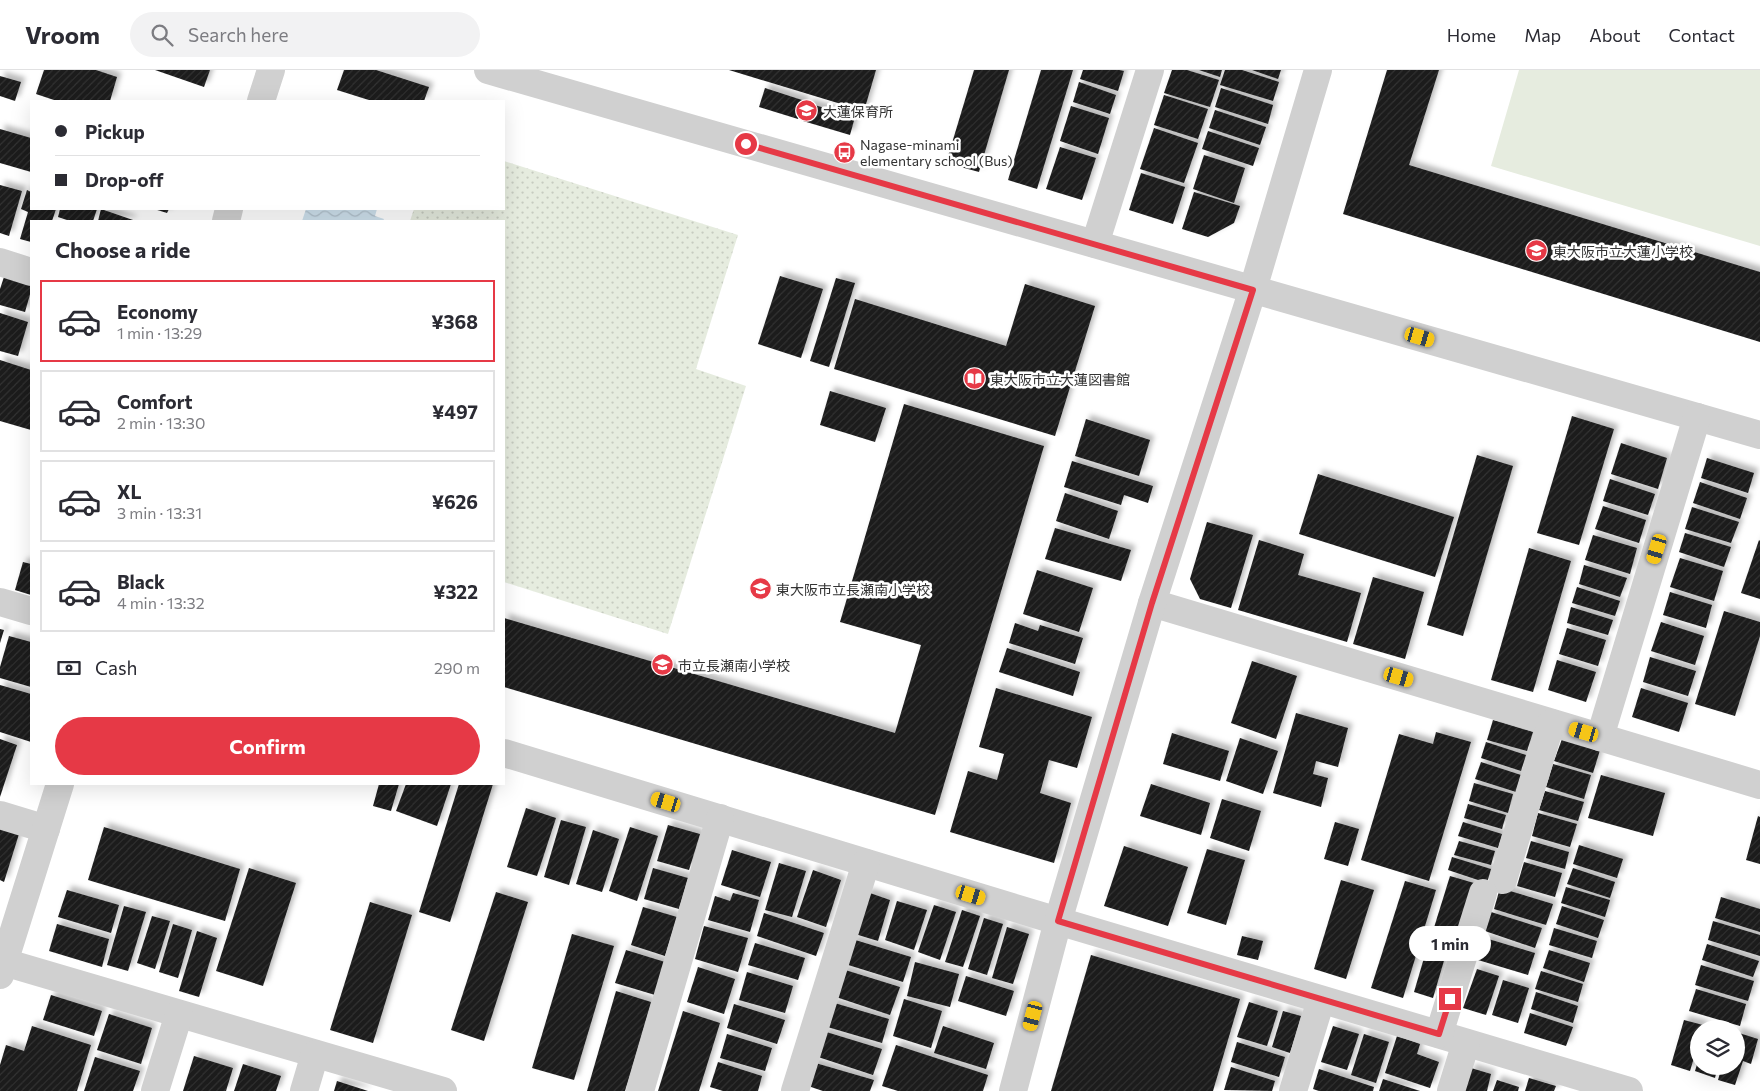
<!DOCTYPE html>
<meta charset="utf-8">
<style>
body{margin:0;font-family:Commissioner,"Noto Sans JP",sans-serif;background:#f2f2f3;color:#2b2b33;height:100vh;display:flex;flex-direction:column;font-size:19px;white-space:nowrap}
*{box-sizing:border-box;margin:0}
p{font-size:16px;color:#7c7c81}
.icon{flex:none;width:28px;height:28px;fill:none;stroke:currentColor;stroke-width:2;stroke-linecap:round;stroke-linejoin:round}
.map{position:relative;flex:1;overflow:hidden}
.details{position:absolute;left:30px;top:150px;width:475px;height:565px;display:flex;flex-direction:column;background:#fff;border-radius:0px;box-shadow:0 5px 20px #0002}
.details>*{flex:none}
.hud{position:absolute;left:30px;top:30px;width:475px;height:110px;border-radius:0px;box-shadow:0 5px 20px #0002;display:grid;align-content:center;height:110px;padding:0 25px;background:#fff}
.buttons{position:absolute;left:1690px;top:950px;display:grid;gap:10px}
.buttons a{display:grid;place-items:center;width:55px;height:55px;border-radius:50%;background:#fff;box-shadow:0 5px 20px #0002;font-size:25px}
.end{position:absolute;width:22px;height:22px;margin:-11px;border:6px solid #e63946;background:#fff;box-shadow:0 0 0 2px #fff}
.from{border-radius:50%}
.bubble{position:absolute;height:35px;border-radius:18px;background:#fff;box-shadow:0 5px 20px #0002;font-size:16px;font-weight:700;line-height:35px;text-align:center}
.car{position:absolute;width:15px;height:30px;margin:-15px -8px;border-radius:6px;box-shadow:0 0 4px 1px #0007;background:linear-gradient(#f5c518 24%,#345 0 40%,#f5c518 0 76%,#345 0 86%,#f5c518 0)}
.hud b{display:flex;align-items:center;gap:18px;height:48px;font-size:19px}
.hud b+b{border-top:1px solid #e1e1e2}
.hud i{width:12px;height:12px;background:#2b2b33}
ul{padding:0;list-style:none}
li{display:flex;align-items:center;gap:15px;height:82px;margin:0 10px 8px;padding:0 15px;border:2px solid #e1e1e2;border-radius:0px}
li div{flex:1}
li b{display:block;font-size:19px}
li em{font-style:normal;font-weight:700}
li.active{border-color:#e63946}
li>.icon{width:45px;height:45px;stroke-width:1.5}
h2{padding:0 25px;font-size:22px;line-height:60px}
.pay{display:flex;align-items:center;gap:12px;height:55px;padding:0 25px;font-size:19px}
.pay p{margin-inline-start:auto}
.action{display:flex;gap:10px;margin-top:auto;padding:10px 25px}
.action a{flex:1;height:58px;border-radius:30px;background:#e63946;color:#fff;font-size:20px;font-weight:700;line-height:58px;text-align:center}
header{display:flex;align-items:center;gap:30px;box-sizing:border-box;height:70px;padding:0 25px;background:#fff;border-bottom:1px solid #e1e1e2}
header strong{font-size:24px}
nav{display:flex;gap:28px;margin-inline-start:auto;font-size:18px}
.search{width:350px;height:45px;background:#f2f2f3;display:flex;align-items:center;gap:12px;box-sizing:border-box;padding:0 18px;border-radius:28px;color:#7c7c81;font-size:19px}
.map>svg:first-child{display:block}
</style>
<header>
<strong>Vroom</strong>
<div class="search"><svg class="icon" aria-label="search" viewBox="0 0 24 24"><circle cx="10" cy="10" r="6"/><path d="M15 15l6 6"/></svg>Search here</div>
<nav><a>Home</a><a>Map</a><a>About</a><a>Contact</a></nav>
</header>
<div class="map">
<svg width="1760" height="1021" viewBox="0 0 1760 1021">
<defs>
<pattern id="park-dots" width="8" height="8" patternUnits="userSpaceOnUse" patternTransform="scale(1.25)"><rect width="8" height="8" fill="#e6ecdf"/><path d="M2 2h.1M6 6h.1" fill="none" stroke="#c6cbc0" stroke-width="1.8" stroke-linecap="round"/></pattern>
<pattern id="water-waves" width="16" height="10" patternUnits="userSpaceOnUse" patternTransform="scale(1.25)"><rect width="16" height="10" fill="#cfe2ee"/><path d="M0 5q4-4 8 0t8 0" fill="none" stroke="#b2c2cd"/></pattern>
<pattern id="building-hatch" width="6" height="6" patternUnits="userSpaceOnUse" patternTransform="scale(1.25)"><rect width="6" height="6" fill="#1a1a1a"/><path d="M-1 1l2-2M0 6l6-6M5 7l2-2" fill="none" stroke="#333"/></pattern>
<filter id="shadow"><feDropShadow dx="4.5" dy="-4.5" stdDeviation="2.5" flood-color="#0004"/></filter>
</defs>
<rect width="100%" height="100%" fill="#fff"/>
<path fill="#e6ecdf" d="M1519,0h241v176l-269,-80z"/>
<path fill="url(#park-dots)" d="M504,91l234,74 -42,134 50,17 -78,248 -164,-52v-361h-94l4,-12h90z"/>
<path fill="url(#water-waves)" d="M306,139h71l-2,7 9,3 -1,2h-81z"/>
<g fill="url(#building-hatch)" filter="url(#shadow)">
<path d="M44,0h52l21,7 -7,24h-53l-21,-7z"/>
<path d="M155,0h55l-6,17z"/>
<path d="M344,0h32l53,17 -5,14h-52l-35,-11z"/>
<path d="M729,0h147l-12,41z"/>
<path d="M974,0h35l-30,102 -33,-9z"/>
<path d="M1041,0h32l-36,119 -29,-9z"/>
<path d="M1083,0h36l5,1 -6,20 -38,-12z"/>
<path d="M1172,0h15l32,10 -9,27 -46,-14z"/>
<path d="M1199,0h23l-2,7z"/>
<path d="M1225,0h17l37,12 -6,19 -53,-16z"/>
<path d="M1252,0h29l-3,9z"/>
<path d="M1387,0h52l-30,95 351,107v70l-417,-128z"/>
<path d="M0,6l21,6 -6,19 -15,-5z"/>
<path d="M1079,12l37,13 -6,19 -37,-12z"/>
<path d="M765,18l40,13 -7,18 -39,-12z"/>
<path d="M1221,18l52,17 -5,19 -53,-17z"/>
<path d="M1164,25l44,14 -10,30 -44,-14z"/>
<path d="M808,33l47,14 -5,18 -47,-14z"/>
<path d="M1071,36l38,12 -11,36 -38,-13z"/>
<path d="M1215,40l51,17 -6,18 -51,-17z"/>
<path d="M1154,58l44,15 -14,40 -44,-14z"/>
<path d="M0,59l31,9v34l-31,-9z"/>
<path d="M1208,61l51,17 -6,18 -51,-17z"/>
<path d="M1060,77l36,11 -14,42 -36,-11z"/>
<path d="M1204,85l41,13 -11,35 -41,-14z"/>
<path d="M1141,103l44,14 -12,37 -44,-14z"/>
<path d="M0,115l22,6 -13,45 -9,-3z"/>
<path d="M27,120l4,2v17h25l-4,12h-21v21l-11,-3 8,-27 -7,-3z"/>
<path d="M1194,122l46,14 -6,17 -26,14 -26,-8z"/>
<path d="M60,139h37l-4,12h-23l-12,-4z"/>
<path d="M101,139l32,11 -1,1h-34z"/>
<path d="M154,139h15l-2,4z"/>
<path d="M780,206l43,13 -22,69 -43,-14z"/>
<path d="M4,207l27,8v6l-6,21 -25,-7v-16z"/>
<path d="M836,208l19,5 -26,84 -19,-6z"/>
<path d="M1025,214l70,22 -40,130 -221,-67 21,-70 151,47z"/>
<path d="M0,243l28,9 -10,34 -18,-5z"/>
<path d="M0,290l31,10v60l-31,-9z"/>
<path d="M830,321l56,17 -11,34 -55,-17z"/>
<path d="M904,334l140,42 -109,369 -431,-128v-69l391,115 26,-88 -81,-23z"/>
<path d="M1572,346l42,13 -35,116 -42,-12z"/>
<path d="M1086,349l64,21 -11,36 -64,-20z"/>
<path d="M1621,373l46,15 -9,31 -47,-15z"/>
<path d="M1477,385l36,11 -50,170 -36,-11z"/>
<path d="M1707,388l47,15 -6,20 -47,-15z"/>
<path d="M1072,391l81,25 -5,17 -24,-8 -3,10 -57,-18z"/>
<path d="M1318,404l136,43 -19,60 -136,-43z"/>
<path d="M1610,409l45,15 -7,21 -45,-14z"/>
<path d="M1700,412l47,16 -7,21 -47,-16z"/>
<path d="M1065,423l53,18 -9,28 -53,-18z"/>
<path d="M1603,436l43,14 -7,23 -44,-14z"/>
<path d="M1692,437l47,15 -8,21 -46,-14z"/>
<path d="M1207,452l46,13 -22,73 -31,-9 -10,-20z"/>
<path d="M1055,458l76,22 -10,31 -76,-22z"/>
<path d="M1685,463l46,14 -7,20 -45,-15z"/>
<path d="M1593,465l44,13 -7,26 -45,-14z"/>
<path d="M1259,470l45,14 -6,21 63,18 -14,49 -109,-32z"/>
<path d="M1759,470l1,1v58l-19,-6z"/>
<path d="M1529,478l42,13 -38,131 -42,-12z"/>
<path d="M1680,488l43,13 -9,30 -44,-14z"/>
<path d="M23,492l8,2v31l-16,-5z"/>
<path d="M1584,495l43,13 -7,19 -41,-13z"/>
<path d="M1037,500l56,18 -14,44 -56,-18z"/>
<path d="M1373,507l51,15 -19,67 -52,-15z"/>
<path d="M1577,517l43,14 -5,15 -43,-13z"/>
<path d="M1670,522l42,13 -6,23 -43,-13z"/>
<path d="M1571,537l42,13 -5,15 -41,-12z"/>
<path d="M1724,541l36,11v14l-25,80 -40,-12z"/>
<path d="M1661,552l43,14 -9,29 -44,-14z"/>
<path d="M1015,553l23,8 2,-6 43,13 -8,26 -66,-21z"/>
<path d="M1567,558l39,12 -8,26 -39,-12z"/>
<path d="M0,559l4,1 -4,13z"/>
<path d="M9,566l22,6v45l-31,-9v-11z"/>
<path d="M1007,578l73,24 -7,24 -74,-24z"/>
<path d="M1650,587l46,14 -8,25 -45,-14z"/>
<path d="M1557,590l39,12 -10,30 -38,-12z"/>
<path d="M1252,591l45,15 -21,63 -45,-16z"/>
<path d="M0,615l31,9v48l-31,-10z"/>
<path d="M996,618l96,29 -15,51 -28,-8 -9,33 31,10 -17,60 -104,-31 18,-61 29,9 7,-26 -25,-7z"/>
<path d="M1641,618l47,15 -9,29 -47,-15z"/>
<path d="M1296,643l52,15 -10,39 -22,-6 -3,13 15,4 -7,29 -48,-14z"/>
<path d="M1493,650l40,12 -6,19 -40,-11z"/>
<path d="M1436,662l35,10 -42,139 -68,-21 38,-126 34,10z"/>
<path d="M1172,663l57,18 -9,30 -57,-17z"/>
<path d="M1240,668l38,13 -15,43 -37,-13z"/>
<path d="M0,669l17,6 -17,52z"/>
<path d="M1562,669l38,11 -7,23 -39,-12z"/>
<path d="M1486,672l40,13 -5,16 -40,-13z"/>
<path d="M1481,692l40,13 -5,17 -41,-13z"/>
<path d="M1553,694l38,11 -7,24 -38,-12z"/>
<path d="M1601,705l64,18 -12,43 -65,-18z"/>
<path d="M1474,713l39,11 -5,19 -39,-12z"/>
<path d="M379,714h20l-8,27 -18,-5z"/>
<path d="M406,714h45l-14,42 -41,-15z"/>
<path d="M459,714h34l-43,138 -31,-10z"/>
<path d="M1151,714l59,19 -9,32 -61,-19z"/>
<path d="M1545,721l39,11 -6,19 -39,-11z"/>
<path d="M1222,729l39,12 -12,40 -39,-13z"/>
<path d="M1468,734l38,11 -4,14 -38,-11z"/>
<path d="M526,738l30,10 -19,58 -30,-9z"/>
<path d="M1538,743l39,11 -7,23 -38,-11z"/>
<path d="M1758,746l2,1v47l-14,-4z"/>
<path d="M561,750l25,7 -17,58 -25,-8z"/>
<path d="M1335,752l24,7 -11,37 -24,-7z"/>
<path d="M1463,752l39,12 -4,14 -40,-12z"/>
<path d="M668,755l32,9 -11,36 -32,-9z"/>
<path d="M104,757l136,42 -15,52 -137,-41z"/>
<path d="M630,757l28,9 -21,65 -28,-10z"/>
<path d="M0,758l19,6 -15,48 -4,-2z"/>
<path d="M593,760l26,9 -17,53 -26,-8z"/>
<path d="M1459,771l36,10 -4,14 -37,-10z"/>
<path d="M1531,771l38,11 -4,17 -39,-11z"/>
<path d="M1579,775l44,14 -6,19 -44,-14z"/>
<path d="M1124,776l64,21 -20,59 -64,-20z"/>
<path d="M1207,779l38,11 -19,65 -39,-12z"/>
<path d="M732,780l39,12 -11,35 -39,-12z"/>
<path d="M1452,787l39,12 -4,14 -39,-13z"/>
<path d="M1524,792l38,11 -7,24 -38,-11z"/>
<path d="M779,793l27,8 -14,46 -27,-7z"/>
<path d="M249,798l47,15 -33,103 -47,-15z"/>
<path d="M653,798l35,10 -9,31 -35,-10z"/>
<path d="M1573,798l42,14 -5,16 -43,-14z"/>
<path d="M813,800l28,10 -15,47 -29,-10z"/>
<path d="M1450,806l24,7 -19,58 -23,-7z"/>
<path d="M1341,810l33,10 -28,89 -32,-10z"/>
<path d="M1405,811l31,9 -33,108 -32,-10z"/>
<path d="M1566,817l44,13 -5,17 -44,-14z"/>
<path d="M1500,818l53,16 -7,21 -52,-16z"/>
<path d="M67,820l52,15 -8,28 -53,-16z"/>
<path d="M496,822l32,10 -44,139 -33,-11z"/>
<path d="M867,822l23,8 -12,41 -23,-7z"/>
<path d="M733,823l26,7 -9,32 -42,-12 7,-24 15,5z"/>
<path d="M1721,827l39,12v23l-45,-14z"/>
<path d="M897,831l30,9 -13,40 -29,-10z"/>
<path d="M370,832l42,13 -39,128 -43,-13z"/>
<path d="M934,835l22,7 -16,48 -22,-8z"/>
<path d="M124,836l22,6 -18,59 -21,-6z"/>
<path d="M1562,836l42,14 -6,18 -42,-14z"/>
<path d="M643,837l34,10 -12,39 -34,-11z"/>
<path d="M962,840l18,6 -17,51 -18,-5z"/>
<path d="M1491,842l51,16 -7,20 -50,-17z"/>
<path d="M764,843l60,20 -8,23 -59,-20z"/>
<path d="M152,846l18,5 -15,48 -18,-6z"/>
<path d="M984,848l19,6 -16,51 -19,-6z"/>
<path d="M1713,851l47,14v21l-52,-16z"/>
<path d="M57,854l52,15 -7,28 -53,-16z"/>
<path d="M173,854l19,6 -14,48 -19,-6z"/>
<path d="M704,856l44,12 -10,34 -43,-13z"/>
<path d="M1007,857l22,7 -16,50 -21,-6z"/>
<path d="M1554,858l43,13 -5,17 -43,-13z"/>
<path d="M197,861l20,7 -18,59 -20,-6z"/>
<path d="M572,864l42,12 -40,134 -42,-12z"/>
<path d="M1242,866l21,5 -5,19 -21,-5z"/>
<path d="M1485,868l50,15 -7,22 -50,-15z"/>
<path d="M852,869l59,18 -8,25 -58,-18z"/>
<path d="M1429,871l19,6 -15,51 -19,-6z"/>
<path d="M755,873l50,15 -7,22 -50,-15z"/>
<path d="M1707,874l52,17 -6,16 -51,-17z"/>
<path d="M626,880l39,12 -10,33 -40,-12z"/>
<path d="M1549,880l41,13 -6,19 -41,-14z"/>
<path d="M1091,885l149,44 -27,92h-162z"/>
<path d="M915,892l44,12 -9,33 -43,-11z"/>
<path d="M1701,895l53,16 -6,20 -53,-16z"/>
<path d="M698,897l37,12 -11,35 -37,-12z"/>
<path d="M842,899l58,18 -10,28 -57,-19z"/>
<path d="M1477,899l22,7 -13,39 -23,-7z"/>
<path d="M1541,901l42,13 -5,18 -43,-13z"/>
<path d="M747,902l46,14 -8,27 -46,-13z"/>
<path d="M966,906l48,15 -8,25 -48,-15z"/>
<path d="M1503,910l26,8 -11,35 -26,-8z"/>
<path d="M1696,919l50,15 -6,22 -51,-15z"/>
<path d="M616,921l35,11 -26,89h-38z"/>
<path d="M1536,922l42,14 -5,17 -42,-14z"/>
<path d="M51,925l51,16 -8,25 -51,-16z"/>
<path d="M904,929l38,12 -11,37 -38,-12z"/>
<path d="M831,932l58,17 -7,24 -58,-17z"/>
<path d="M1249,932l29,9 -11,35 -30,-9z"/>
<path d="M734,934l51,16 -8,24 -50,-16z"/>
<path d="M683,941l37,12 -21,68h-41z"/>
<path d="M1283,941l18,5 -11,37 -18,-6z"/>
<path d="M1530,943l43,14 -7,19 -42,-13z"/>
<path d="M109,944l43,14 -11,36 -44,-14z"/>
<path d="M1684,950l19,5 -1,4h-3v12l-9,30 -19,-6z"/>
<path d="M32,956l59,19 -14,46h-77v-26l6,-20 18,6z"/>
<path d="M943,956l51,17 -8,26 -52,-16z"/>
<path d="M1333,956l26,8 -12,36 -26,-8z"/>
<path d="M823,961l59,18 -9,26 -58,-19z"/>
<path d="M1736,962l22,7 -7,25 -8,-3 -8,24 -17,-5 4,-14h14z"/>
<path d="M727,964l45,14 -7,23 -45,-13z"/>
<path d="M1364,964l25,8 -13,41 -25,-8z"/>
<path d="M1397,966l23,8 -3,10 22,8 -9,26 -45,-15z"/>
<path d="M1237,972l48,15 -6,20 -48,-15z"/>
<path d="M896,975l92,30 -5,16h-85l-16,-5z"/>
<path d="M194,986l39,12 -7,23h-43z"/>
<path d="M95,987l45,14 -7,20h-49z"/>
<path d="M1698,991l1,5h19l-3,12 -20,-7z"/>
<path d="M718,992l44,14 -4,15h-35l-13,-4z"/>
<path d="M812,992l62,18 -4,11h-47l-18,-6z"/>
<path d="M243,994l38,12 -5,15h-42z"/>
<path d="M1231,997l44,14 -3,10 -48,-1z"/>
<path d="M1471,998l20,6 -4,17h-23z"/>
<path d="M1319,999l55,18 -1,4h-54l-6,-2z"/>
<path d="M1529,1008l27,8 -2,5h-29z"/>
<path d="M1383,1009l37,12h-41z"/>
<path d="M1497,1010l22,7 -1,4h-25z"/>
<path d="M337,1011l31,10h-34z"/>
</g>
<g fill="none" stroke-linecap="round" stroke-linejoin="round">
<g stroke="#d0d0d0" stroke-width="28">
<path d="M488,0l1272,365"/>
<path d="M261,31l10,-31"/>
<path d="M226,151l3,-12"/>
<path d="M1095,174l55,-174"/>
<path d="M0,192l31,10"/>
<path d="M0,532l31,9"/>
<path d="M1152,533l608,182"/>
<path d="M1600,667l97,-320"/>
<path d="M504,683l554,168 571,170"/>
<path d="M0,745l46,14"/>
<path d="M1503,810l48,-157"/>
<path d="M0,891l443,130"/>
<path d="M0,905l60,-191"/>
<path d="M1439,964l44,-141"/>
<path d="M155,1021l24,-77"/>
<path d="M304,1021l11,-37"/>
<path d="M640,1021l80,-273"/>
<path d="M795,1021l71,-228"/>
<path d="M1013,1021l45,-170 94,-318 101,-314 65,-219"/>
<path d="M1293,1021l28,-91"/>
<path d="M1451,1021l15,-48"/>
</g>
</g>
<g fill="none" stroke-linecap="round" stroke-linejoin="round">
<path stroke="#e63946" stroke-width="6" d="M746,74l507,146 -101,313 -94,318 381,113 11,-35"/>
</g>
<defs>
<symbol id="school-disc" viewBox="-11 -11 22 22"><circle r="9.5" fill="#e63946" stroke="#fff"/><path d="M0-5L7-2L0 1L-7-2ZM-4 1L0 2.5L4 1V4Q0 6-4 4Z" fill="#fff"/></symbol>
<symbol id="bus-disc" viewBox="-11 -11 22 22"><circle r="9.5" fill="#e63946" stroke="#fff"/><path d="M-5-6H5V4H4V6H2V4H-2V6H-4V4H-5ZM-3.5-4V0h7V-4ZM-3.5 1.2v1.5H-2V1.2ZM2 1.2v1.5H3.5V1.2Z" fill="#fff"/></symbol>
<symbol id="library-disc" viewBox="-11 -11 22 22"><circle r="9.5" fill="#e63946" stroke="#fff"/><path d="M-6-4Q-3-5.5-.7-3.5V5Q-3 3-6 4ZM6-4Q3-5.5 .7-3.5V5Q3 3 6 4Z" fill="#fff"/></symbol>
</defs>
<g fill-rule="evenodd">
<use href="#school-disc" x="794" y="28" width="25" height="25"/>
<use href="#bus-disc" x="832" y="70" width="25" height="25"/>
<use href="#school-disc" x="1524" y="168" width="25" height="25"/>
<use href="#library-disc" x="962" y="296" width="25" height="25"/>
<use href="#school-disc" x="748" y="506" width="25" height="25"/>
<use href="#school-disc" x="650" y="582" width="25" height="25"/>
</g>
<g text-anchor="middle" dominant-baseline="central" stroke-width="5" stroke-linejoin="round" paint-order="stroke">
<g font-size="14" fill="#333" stroke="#fff" text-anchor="start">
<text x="823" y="41">大蓮保育所</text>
<text x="860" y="74">Nagase-minami<tspan x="860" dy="16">elementary school (Bus)</tspan></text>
<text x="1553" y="181">東大阪市立大蓮小学校</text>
<text x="990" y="309">東大阪市立大蓮図書館</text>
<text x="776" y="519">東大阪市立長瀬南小学校</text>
<text x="678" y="595">市立長瀬南小学校</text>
</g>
</g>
</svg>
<div class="buttons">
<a><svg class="icon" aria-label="layers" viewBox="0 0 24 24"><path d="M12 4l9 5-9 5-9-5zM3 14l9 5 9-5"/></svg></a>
</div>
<i class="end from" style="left:746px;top:74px"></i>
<i class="end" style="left:1450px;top:929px"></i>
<div class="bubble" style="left:1409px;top:856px;width:82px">1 min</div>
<i class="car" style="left:1420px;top:267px;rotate:106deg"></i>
<i class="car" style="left:1657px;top:479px;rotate:197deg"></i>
<i class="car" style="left:1399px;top:607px;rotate:106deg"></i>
<i class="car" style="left:1584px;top:662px;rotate:286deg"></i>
<i class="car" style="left:666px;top:732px;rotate:287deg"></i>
<i class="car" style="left:971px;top:825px;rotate:107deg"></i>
<i class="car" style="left:1033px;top:946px;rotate:195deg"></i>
<div class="hud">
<b><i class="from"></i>Pickup</b>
<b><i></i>Drop-off</b>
</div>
<section class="details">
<h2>Choose a ride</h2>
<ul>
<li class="active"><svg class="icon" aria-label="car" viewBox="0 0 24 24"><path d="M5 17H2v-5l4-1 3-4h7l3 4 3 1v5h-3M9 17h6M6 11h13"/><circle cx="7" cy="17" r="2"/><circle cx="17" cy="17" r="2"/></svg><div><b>Economy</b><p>1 min · 13:29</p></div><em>¥368</em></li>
<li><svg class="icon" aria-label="car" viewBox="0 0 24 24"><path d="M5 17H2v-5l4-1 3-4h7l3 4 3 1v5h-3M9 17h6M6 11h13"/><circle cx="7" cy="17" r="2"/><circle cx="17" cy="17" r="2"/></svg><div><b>Comfort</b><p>2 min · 13:30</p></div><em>¥497</em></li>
<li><svg class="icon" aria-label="car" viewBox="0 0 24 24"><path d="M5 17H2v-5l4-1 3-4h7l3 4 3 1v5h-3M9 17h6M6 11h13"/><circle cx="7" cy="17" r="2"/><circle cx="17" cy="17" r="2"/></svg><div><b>XL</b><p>3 min · 13:31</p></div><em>¥626</em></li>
<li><svg class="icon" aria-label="car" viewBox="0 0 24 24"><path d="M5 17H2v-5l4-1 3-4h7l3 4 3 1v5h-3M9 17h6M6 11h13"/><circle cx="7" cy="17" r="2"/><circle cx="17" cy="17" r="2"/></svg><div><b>Black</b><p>4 min · 13:32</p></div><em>¥322</em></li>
</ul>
<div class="pay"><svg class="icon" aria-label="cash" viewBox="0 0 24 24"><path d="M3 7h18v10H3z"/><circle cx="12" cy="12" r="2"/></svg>Cash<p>290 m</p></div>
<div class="action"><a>Confirm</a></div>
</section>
</div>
